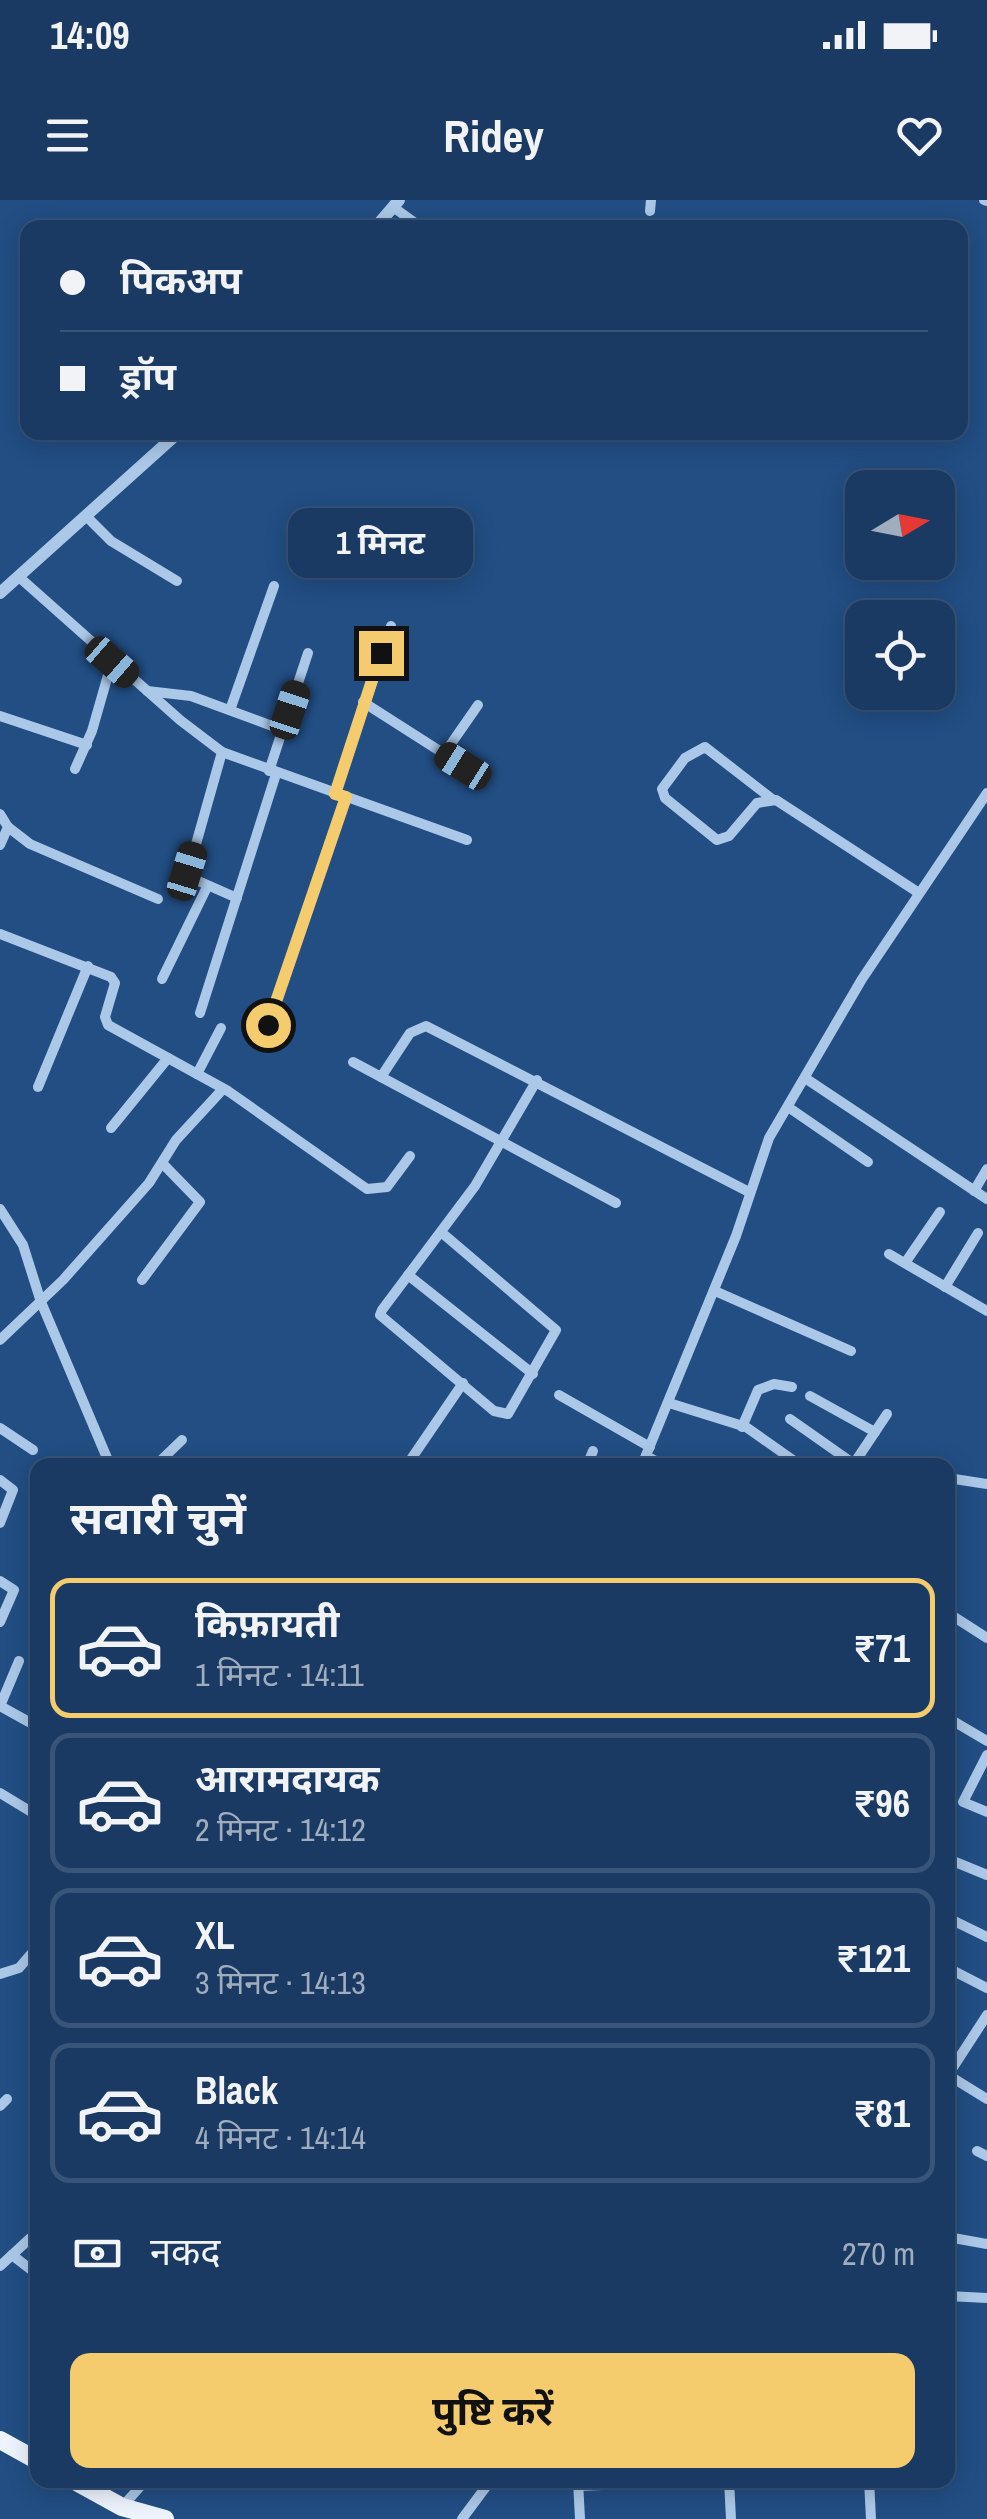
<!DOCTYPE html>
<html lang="hi">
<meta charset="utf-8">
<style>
body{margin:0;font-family:"Archivo Narrow","Noto Sans Devanagari",sans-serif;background:#234169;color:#f1f3f6;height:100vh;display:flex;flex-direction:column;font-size:38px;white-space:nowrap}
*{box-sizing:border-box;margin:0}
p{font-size:32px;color:#9fadbe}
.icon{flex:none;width:55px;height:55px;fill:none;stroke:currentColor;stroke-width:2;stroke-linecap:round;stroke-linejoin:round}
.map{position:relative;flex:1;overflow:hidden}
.details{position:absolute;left:30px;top:1258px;width:925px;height:1030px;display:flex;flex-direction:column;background:#1a3a63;border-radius:20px;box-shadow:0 5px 25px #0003,0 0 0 2px #385478}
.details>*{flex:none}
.hud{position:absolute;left:20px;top:20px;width:948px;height:220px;border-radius:20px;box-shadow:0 5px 25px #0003,0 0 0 2px #385478;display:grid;align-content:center;height:220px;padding:0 40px;background:#1a3a63}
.needle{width:65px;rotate:80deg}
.tools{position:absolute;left:845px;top:270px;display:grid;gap:20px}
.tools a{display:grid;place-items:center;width:110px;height:110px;border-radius:20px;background:#1a3a63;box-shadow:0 5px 25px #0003,0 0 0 2px #385478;font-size:50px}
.end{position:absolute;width:45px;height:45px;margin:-22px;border:12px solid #f4cb6d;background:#111;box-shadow:0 0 0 5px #111}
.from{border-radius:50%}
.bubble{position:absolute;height:70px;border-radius:20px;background:#1a3a63;box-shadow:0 5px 25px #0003,0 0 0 2px #385478;font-size:32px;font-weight:700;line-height:70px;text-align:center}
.car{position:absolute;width:30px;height:60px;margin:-30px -15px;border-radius:12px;box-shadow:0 0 8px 2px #0007;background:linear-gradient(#222 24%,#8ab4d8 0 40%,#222 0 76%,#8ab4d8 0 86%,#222 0)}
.hud b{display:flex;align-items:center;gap:35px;height:95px;font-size:38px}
.hud b+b{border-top:2px solid #385478}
.hud i{width:25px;height:25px;background:#f1f3f6}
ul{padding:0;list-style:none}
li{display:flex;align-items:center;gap:30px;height:140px;margin:0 20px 15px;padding:0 20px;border:5px solid #385478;border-radius:20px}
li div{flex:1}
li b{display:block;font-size:38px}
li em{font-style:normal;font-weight:700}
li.on{border-color:#f4cb6d}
li>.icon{width:90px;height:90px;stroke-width:1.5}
h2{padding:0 40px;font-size:45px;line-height:120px}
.pay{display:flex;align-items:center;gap:25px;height:110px;padding:0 40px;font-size:38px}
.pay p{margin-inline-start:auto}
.action{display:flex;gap:20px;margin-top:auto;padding:20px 40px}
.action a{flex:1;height:115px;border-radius:20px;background:#f4cb6d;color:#111;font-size:40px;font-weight:700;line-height:115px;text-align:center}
.status{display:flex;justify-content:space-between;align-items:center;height:70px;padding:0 50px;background:#1a3a63;direction:ltr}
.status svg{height:28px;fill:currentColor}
header{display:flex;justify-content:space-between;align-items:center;height:130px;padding:0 40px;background:#1a3a63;font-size:45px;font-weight:700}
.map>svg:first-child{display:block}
</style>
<div class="status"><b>14:09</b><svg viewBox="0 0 49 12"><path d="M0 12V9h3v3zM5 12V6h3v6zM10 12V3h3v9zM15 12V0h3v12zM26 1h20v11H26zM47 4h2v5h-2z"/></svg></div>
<header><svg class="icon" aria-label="menu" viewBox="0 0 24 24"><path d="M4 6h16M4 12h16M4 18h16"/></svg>Ridey<svg class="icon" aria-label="heart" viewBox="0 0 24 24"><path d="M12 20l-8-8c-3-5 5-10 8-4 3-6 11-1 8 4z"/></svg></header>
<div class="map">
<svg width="987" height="2319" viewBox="0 0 987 2319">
<rect width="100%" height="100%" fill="#224e84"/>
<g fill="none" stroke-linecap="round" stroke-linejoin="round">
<g stroke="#abc8e8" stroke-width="10">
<path d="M984,0l3,1"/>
<path d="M393,7l29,21"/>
<path d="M650,11l1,-11"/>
<path d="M87,317l24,24 66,40"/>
<path d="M19,377l161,143 42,32 245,88"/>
<path d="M147,491l44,5 92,34"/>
<path d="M363,502l119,76"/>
<path d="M230,510l44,-124"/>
<path d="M0,516l87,29"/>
<path d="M222,552l-35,124 50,22"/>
<path d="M444,554l34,-49"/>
<path d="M75,569l17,-38 20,-70"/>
<path d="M269,571l39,-118"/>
<path d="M335,593l56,-167"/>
<path d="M772,599l-67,-52 -20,11 -23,31 3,9 52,42 12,-4 28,-33 19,-3 143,93"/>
<path d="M0,614l8,13 -8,18"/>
<path d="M8,627l22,17 128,55"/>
<path d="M0,734l111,43 4,6 -10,34 3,8 120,66 139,98 20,-2 23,-31"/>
<path d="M162,779l45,-92"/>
<path d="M200,813l76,-239"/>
<path d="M268,825l78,-228"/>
<path d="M353,862l263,141"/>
<path d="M197,874l24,-46"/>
<path d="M381,877l29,-44 16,-7 323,166"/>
<path d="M805,878l182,121"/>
<path d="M38,887l50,-121"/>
<path d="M788,907l80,55"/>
<path d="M111,928l57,-70"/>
<path d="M974,991l13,-22"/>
<path d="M0,1009l23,36 18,57 69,163"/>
<path d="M441,1032l115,98 -48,84 -14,-3 -114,-96 2,-5 93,-124 62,-106"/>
<path d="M889,1054l98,57"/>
<path d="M905,1063l35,-51"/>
<path d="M408,1075l125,99"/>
<path d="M142,1080l58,-78 -36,-37"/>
<path d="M945,1087l33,-54"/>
<path d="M715,1091l136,60"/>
<path d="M0,1140l63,-60 86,-97 27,-43 47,-51"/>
<path d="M559,1195l91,52"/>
<path d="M810,1196l65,36"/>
<path d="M669,1203l77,24 54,38"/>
<path d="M790,1219l64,45"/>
<path d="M742,1227l16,-37 16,-6 18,3"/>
<path d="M0,1228l33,22"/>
<path d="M646,1256l17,9"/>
<path d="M156,1265l26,-25"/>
<path d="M407,1265l56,-82"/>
<path d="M587,1265l6,-14"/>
<path d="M642,1265l94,-229 33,-98 93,-159 125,-186"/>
<path d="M853,1265l34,-51"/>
<path d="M948,1278l39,6"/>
<path d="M0,1280l13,10 -13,33"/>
<path d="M0,1381l14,9 -14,32"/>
<path d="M948,1413l39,25"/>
<path d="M0,1506l19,-45"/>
<path d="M0,1506l38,21"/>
<path d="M948,1518l39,23"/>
<path d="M987,1555l-24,47 24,10"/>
<path d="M0,1593l38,23"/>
<path d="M948,1659l39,16"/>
<path d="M948,1718l39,19"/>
<path d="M948,1768l39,20"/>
<path d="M0,1774l19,-6 19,-22"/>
<path d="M948,1875l39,-60"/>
<path d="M948,1875l39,24"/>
<path d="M0,1906l7,-7"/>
<path d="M977,1951l10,5"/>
<path d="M948,2037l39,7"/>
<path d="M12,2055l26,20"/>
<path d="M0,2066l38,-35"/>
<path d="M948,2096l39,2"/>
<path d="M729,2280l2,39"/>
<path d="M869,2280l2,39"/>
<path d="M578,2281l2,38"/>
<path d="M578,2286l147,-6"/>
<path d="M122,2307l24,-27"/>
<path d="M462,2319l29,-39"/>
</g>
<g stroke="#abc8e8" stroke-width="12">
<path d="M375,28l24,-28"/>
<path d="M0,393l179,-161"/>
</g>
<g stroke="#eef4fe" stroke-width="18">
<path d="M0,2240l38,21"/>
<path d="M73,2280l49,27 43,12"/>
</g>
</g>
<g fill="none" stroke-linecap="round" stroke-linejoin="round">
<path stroke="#f4cb6d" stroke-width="12" d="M268,825l78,-228 -11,-3 46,-141"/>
</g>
</svg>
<div class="tools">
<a><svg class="needle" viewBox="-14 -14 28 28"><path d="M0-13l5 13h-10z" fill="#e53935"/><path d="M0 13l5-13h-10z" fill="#9fadbe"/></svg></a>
<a><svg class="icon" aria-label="locate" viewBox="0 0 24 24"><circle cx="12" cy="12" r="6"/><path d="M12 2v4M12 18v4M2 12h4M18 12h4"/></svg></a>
</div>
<i class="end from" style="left:268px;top:825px"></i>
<i class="end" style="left:381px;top:453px"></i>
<div class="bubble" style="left:288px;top:308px;width:185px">1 मिनट</div>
<i class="car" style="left:112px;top:462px;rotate:131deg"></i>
<i class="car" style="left:290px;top:510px;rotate:18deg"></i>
<i class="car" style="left:463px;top:566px;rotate:302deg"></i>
<i class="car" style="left:187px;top:671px;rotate:17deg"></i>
<div class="hud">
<b><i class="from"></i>पिकअप</b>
<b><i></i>ड्रॉप</b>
</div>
<section class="details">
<h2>सवारी चुनें</h2>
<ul>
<li class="on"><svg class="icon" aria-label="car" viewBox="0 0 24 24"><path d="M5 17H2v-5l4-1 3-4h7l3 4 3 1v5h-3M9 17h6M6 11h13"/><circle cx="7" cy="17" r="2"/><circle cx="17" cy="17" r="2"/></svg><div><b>किफ़ायती</b><p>1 मिनट · 14:11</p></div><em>₹71</em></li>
<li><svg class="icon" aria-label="car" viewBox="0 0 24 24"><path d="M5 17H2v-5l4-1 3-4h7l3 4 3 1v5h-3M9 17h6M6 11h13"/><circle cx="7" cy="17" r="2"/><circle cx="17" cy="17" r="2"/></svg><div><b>आरामदायक</b><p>2 मिनट · 14:12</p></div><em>₹96</em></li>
<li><svg class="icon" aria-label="car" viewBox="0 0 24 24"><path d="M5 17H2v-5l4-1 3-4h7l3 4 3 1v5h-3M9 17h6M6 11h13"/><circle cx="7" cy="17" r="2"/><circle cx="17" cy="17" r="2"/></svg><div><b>XL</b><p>3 मिनट · 14:13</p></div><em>₹121</em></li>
<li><svg class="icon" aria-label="car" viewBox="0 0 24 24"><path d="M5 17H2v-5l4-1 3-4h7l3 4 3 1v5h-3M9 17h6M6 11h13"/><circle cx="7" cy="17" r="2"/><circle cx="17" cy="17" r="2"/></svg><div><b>Black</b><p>4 मिनट · 14:14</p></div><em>₹81</em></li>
</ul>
<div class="pay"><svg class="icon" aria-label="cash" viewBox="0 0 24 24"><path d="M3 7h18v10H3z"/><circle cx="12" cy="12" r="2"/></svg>नकद<p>270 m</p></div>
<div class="action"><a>पुष्टि करें</a></div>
</section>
</div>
